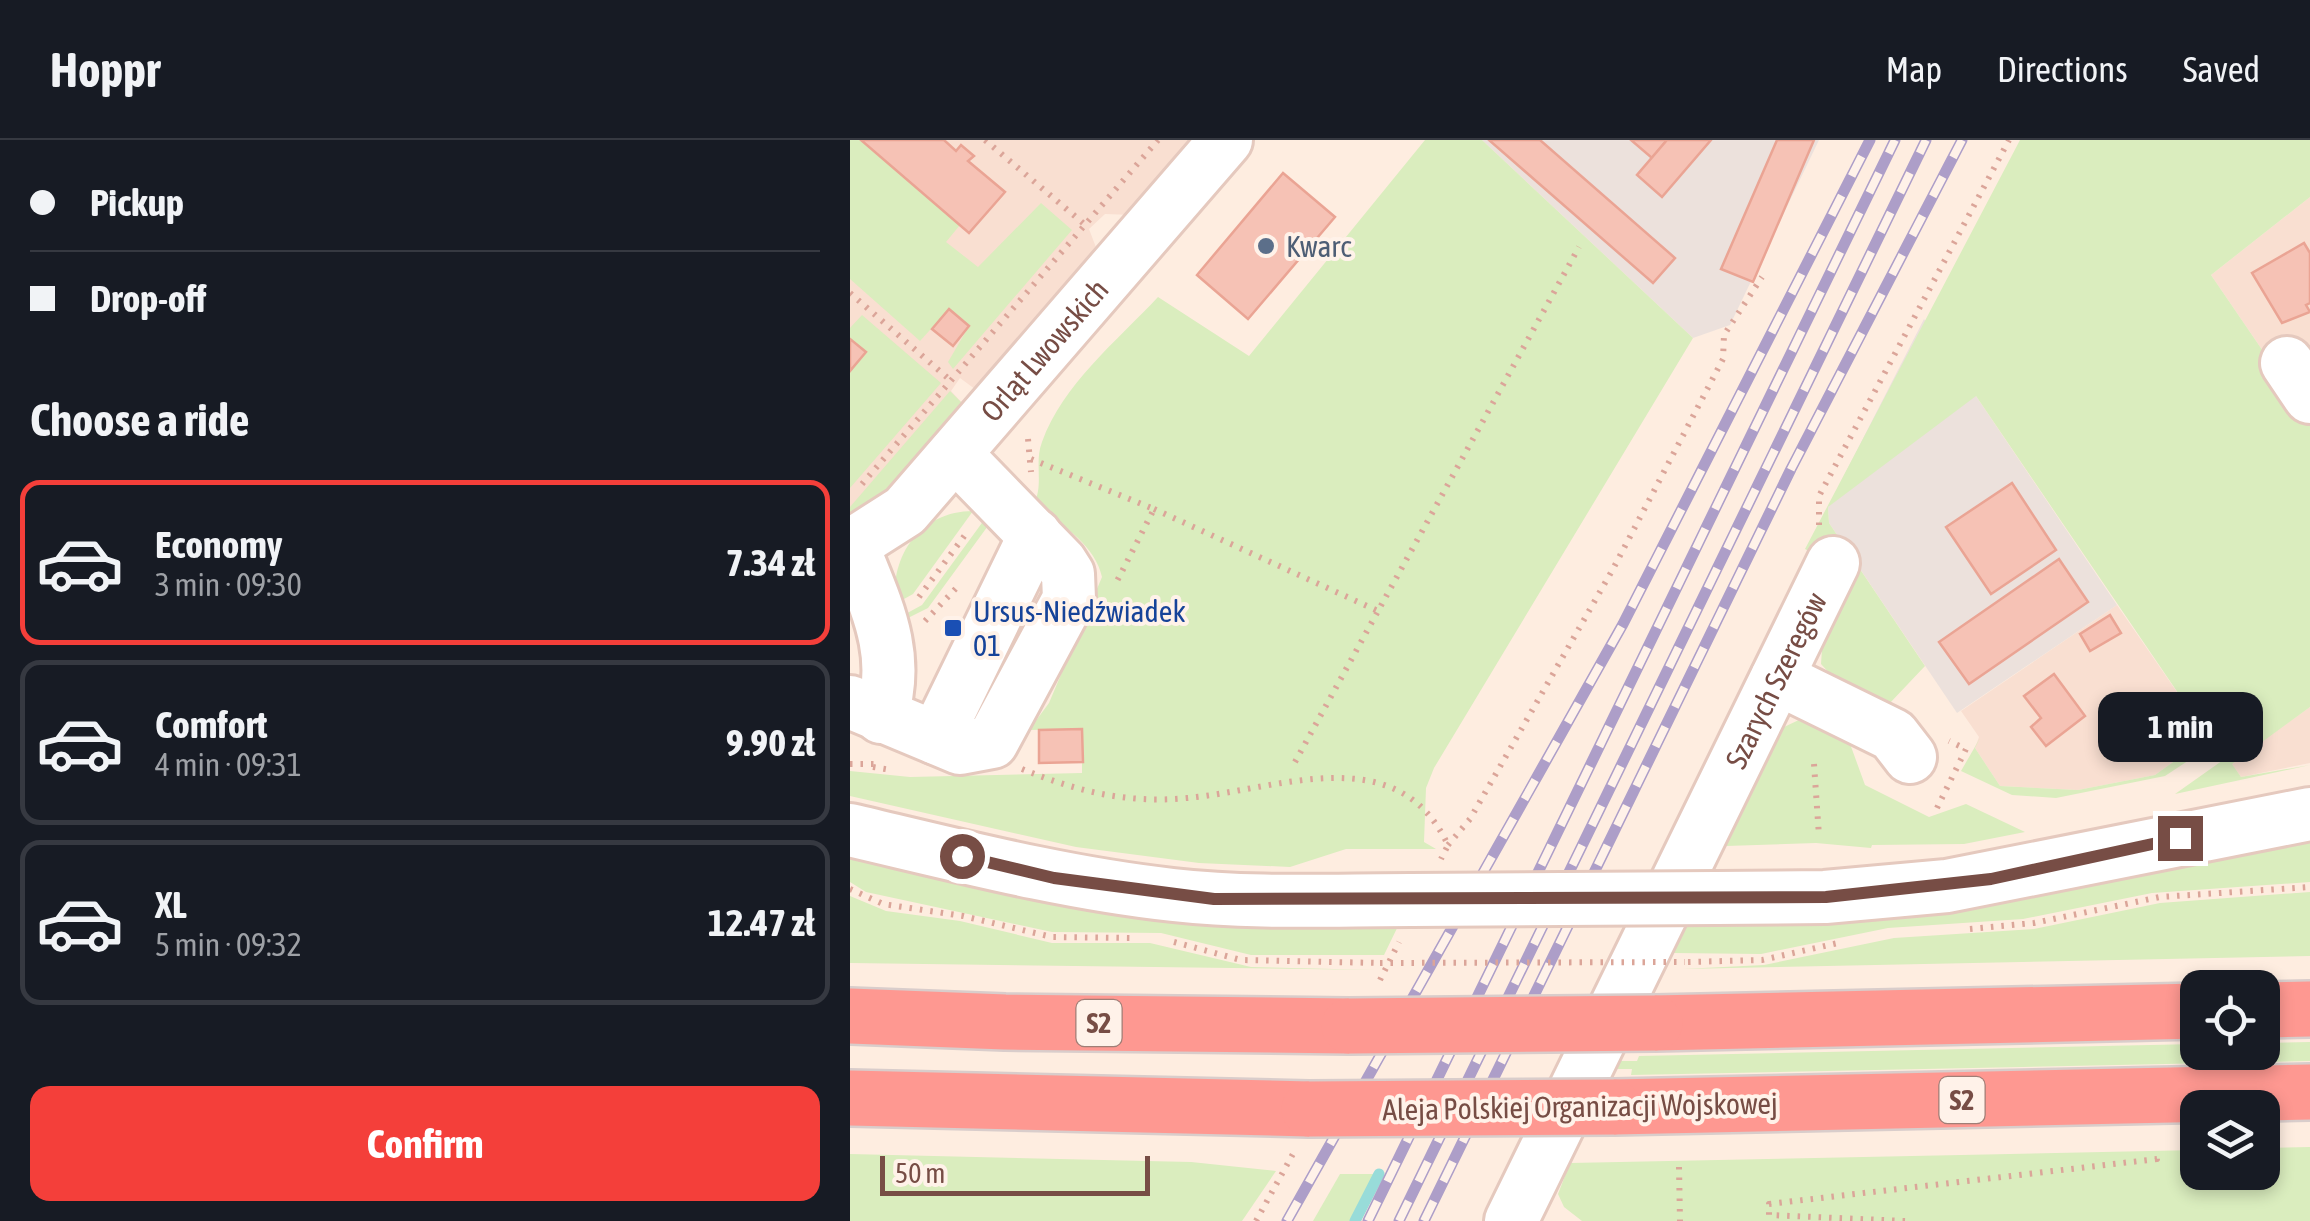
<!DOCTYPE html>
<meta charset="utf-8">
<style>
body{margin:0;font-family:"Asap Condensed",sans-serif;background:#242831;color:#f1f3f6;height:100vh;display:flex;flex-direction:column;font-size:38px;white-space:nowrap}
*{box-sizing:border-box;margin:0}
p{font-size:32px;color:#9ea1a6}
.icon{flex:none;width:55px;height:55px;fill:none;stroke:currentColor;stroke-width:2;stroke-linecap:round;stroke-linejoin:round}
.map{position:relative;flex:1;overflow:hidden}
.drawer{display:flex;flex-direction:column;background:#171b24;width:850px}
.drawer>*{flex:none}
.guide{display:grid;align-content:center;height:220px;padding:0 30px;background:#171b24}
.controls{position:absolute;left:1330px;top:830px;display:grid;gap:20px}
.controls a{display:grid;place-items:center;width:100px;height:100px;border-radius:20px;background:#171b24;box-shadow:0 5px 15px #0003;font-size:50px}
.scale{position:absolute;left:30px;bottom:25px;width:270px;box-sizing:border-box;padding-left:10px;border:5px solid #774d45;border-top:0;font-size:28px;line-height:35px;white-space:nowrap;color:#774d45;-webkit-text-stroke:8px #fff2e9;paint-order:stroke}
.end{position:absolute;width:45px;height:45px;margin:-22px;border:12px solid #774d45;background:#fff;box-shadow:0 0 0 5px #fff}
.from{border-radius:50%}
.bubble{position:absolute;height:70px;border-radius:20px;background:#171b24;box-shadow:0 5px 15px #0003;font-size:32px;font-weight:700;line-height:70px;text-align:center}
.guide b{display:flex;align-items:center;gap:35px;height:95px;font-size:38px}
.guide b+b{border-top:2px solid #363941}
.guide i{width:25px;height:25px;background:#f1f3f6}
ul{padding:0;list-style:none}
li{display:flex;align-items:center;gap:30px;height:165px;margin:0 20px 15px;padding:0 10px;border:5px solid #363941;border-radius:20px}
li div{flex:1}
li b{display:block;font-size:38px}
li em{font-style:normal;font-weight:700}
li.on{border-color:#f43f3a}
li>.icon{width:90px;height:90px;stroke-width:1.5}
h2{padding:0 30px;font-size:45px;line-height:120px}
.cta{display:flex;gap:20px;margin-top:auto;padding:20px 30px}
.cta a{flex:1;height:115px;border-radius:20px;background:#f43f3a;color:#fff;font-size:40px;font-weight:700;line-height:115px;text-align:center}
header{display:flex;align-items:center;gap:60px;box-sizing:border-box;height:140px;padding:0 50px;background:#171b24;border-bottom:2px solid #363941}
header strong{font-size:48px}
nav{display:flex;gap:55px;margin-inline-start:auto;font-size:35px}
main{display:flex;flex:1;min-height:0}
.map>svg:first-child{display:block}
</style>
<header>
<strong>Hoppr</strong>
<nav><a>Map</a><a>Directions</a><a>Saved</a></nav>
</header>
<main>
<section class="drawer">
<div class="guide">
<b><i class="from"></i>Pickup</b>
<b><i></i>Drop-off</b>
</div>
<h2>Choose a ride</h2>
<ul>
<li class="on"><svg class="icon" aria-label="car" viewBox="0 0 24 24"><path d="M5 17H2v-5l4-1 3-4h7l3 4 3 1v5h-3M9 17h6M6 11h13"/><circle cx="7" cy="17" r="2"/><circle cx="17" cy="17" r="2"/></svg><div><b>Economy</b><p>3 min · 09:30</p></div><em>7.34 zł</em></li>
<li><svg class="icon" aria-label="car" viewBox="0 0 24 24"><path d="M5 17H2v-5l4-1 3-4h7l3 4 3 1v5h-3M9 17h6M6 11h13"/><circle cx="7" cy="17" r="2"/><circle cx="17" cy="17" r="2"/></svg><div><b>Comfort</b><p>4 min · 09:31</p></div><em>9.90 zł</em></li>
<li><svg class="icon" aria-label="car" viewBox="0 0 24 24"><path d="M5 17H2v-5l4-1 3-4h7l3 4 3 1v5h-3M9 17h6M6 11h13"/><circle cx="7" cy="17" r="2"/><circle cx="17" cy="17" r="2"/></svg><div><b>XL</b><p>5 min · 09:32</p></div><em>12.47 zł</em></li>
</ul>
<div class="cta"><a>Confirm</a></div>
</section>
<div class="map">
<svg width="1460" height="1081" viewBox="0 0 1460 1081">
<rect width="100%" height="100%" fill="#feede0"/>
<g fill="#f9dfd1">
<path d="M0,0h352l-70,75 -27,-1 -16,15 8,21 -114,145 -23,-17 -9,13 12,13 -113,114z"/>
<path d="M1460,57v223l-99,-145z"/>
<path d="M1267,465l91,132 -53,38 -77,15 -78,-4 -25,-38 4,-11 -18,-26z"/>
<path d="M1460,567v56l-69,14 -10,-14z"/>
</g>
<g fill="#ece1dc">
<path d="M632,0h337l-89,185 -37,13z"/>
<path d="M1074,179l193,286 -160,108 -128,-190 -1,-16z"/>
</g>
<g fill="#daedbe">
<path d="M0,0h11l99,85 -14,17 32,25 63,-64 31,27 -119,139 -5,-7 21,-36 -20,-17 -29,32 -70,-62z"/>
<path d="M575,0h57l211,198 -259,430 -8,20 -2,54 12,7h-90l-56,18 -91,-4 -123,-16 -226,-51v-25l60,6 172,-4v-44l-53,1 20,-27 53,-126c-7,-33 -43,-54 -68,-74 10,-18 0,-41 8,-61 21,-58 74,-100 116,-145l91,59z"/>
<path d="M1170,0h290v57l-99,78 99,145v287l-78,57 9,13 69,-12 -135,29 51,-36 -11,-15 -50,33 -109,22 -44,-3 -51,-24 19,-33 -5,10 25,38 78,4 77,-15 53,-38 -232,-341 -148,111 1,16 96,143 -36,38 -57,-28 -11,-12 1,-15 33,-67 -8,-11 -42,-22z"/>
<path d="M12,175l79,68 -91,105v-117l15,-19 -15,-13v-11z"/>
<path d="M100,251l13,13 -78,92 -35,22v-11z"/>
<path d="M123,371l-60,83 -18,10c-5,-49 26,-93 78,-93z"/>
<path d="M137,376l6,3 -65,89 -26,13 -2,-4 22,-12z"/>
<path d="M951,579l48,22 16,44 64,32 37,-13 59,28 -61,12 -92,1 -1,3 -55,-5 -90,3 58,-119z"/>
<path d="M1460,693v49l-158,11 -129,26 -135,9 -127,26 -88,-1 14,-28z"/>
<path d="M0,710l551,70 -17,35h-133l-90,-22 -109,-1 -186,-40 -16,-10z"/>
<path d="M1460,752v64l-628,13 82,-4 130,-27 140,-9 126,-26z"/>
<path d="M0,756l36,15 74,10 92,22h98l101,24 126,3 -527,-7z"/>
<path d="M1460,902v19l-679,14 1,-6h-15l3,-8h17l2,-5 558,-12 1,8h64l1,-9z"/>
<path d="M1460,1007v74h-728l-18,-14 -6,-13 12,-31 627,-13 1,22h64l1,-24z"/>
<path d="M0,1014l341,8 85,9 -34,50h-392z"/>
<path d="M490,1034h39l-24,47h-42z"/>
</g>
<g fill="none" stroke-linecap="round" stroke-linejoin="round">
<path stroke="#98dcd9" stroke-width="11" d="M505,1081l24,-47"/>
</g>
<g fill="#f6c2b5" stroke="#eaa494" stroke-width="2.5">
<path d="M11,0h83l12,11 5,-6 13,11 -6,5 37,31 -36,41z"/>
<path d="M639,0h51l135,118 -22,25z"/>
<path d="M781,0h36l-15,18z"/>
<path d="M817,0h44l-49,57 -25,-22z"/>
<path d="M927,0h37l-61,142 -32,-13z"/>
<path d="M433,33l52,44 -87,102 -51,-44z"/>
<path d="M1454,103l6,10v50l-4,2 4,7 -28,11 -30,-50z"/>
<path d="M99,169l20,17 -16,20 -21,-17z"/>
<path d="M0,199l16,13 -16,19z"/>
<path d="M1162,343l44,67 -65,44 -45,-67z"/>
<path d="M1209,419l29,43 -119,82 -30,-42z"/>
<path d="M1260,475l11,18 -31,18 -10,-17z"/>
<path d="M1204,534l31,42 -39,30 -15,-19 10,-9 -17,-22z"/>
<path d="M232,589l1,33 -44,1v-33z"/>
</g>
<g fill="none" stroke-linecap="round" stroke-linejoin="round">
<defs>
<g id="minor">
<path d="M1437,223l23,34"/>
<path d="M2,405c23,59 50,108 29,172"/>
<path id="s1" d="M0,406l55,-35 321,-371"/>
<path d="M927,538l116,57 17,22"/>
<path d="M0,562l110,46 32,-6 77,-143 -1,-25 -7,-11 -106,-109"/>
<path d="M86,598l99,-203"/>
<path d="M0,690c107,25 213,53 323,65 79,9 159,5 238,5"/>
<path d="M866,758l109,-1 122,-11 363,-72"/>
<path id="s2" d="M661,1081l322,-658"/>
</g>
<g id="highway">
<path d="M1412,870l48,-1"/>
<path d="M0,876l155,6 344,4"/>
<path d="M805,883l543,-12"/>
<path d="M0,958l459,11"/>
<path d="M764,967l696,-15"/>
</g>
</defs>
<use href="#minor" stroke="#e5c9be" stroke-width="58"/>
<use href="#highway" stroke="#d9cdcb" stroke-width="60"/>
<g stroke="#dba599" stroke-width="6" stroke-dasharray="2.5 8" stroke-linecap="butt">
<path d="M135,0l98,83"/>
<path d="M0,153l100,87"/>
<path d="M178,299l3,33"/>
<path d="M181,319l123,50 -39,76"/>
<path d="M12,344l296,-344"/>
<path d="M304,369l224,102 201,-364"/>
<path d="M969,385v-29l190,-356"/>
<path d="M69,457l49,-66"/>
<path d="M75,481l36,-38"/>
<path d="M445,622l83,-151"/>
<path d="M0,624h25"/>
<path d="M964,624l5,72"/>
<path d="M23,627l18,3"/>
<path d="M172,629c54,22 105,35 165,29 91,-8 210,-61 261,47l-7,14"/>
<path d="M1087,668l29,-59 -17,-8"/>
<path d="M598,705l22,-26 143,-250 110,-210 1,-24 38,-58"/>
<path d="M0,749l33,15 80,12 89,21 84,1"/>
<path d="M1120,789l64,-6 126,-26 150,-10"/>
<path d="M324,802l67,18 139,3"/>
<path d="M838,822l74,-2 76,-17"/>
<path d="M530,840l19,-38"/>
<path d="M829,1027l1,54"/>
<path d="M406,1081l38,-69"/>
<path d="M1055,1081l-136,-6v-11l388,-45v-8"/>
</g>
<use href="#minor" stroke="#fff" stroke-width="52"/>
<use href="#highway" stroke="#fe9891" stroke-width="55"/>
<defs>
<g id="rail">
<path d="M437,1081l336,-597 247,-484"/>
<path d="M518,1081l527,-1081"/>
<path d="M549,1081l527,-1081"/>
<path d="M574,1081l367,-752 171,-329"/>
</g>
</defs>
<use href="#rail" stroke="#ad9ec8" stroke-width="11"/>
<use href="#rail" stroke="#fff2e9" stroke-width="8" stroke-dasharray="22" stroke-linecap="butt"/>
<defs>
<path id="minor-bridge" d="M561,760l305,-2"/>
<g id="highway-bridge">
<path d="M499,886l306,-3"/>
<path d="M459,969l305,-2"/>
</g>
</defs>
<use href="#minor-bridge" stroke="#e5c9be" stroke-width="58" stroke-linecap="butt"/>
<use href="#highway-bridge" stroke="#d9cdcb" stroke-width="60" stroke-linecap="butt"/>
<path stroke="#dba599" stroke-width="6" stroke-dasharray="2.5 8" stroke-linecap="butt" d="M530,823l305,-1"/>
<use href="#minor-bridge" stroke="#fff" stroke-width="52"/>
<use href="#highway-bridge" stroke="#fe9891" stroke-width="55"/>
</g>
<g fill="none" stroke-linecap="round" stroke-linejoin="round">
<path stroke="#774d45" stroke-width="12" d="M112,716l92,22 160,21 612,-2 165,-18 189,-41"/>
</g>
<circle fill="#5c6f8a" stroke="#fff2e9" stroke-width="4" cx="416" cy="106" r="10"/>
<rect fill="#1a4fb4" stroke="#fff2e9" stroke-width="4" x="93" y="478" width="20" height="20" rx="5"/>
<g text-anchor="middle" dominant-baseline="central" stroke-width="8" stroke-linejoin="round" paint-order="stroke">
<g fill="#fff2e9" stroke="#a07e76" stroke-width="2.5">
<rect x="226.5" y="860" width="45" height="46" rx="8"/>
<rect x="1089.5" y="937" width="45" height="46" rx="8"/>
</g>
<g font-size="28" font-weight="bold" fill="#774d45">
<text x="249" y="883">S2</text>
<text x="1112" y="960">S2</text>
</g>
<g font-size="30" fill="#4e5e75" stroke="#fff2e9" text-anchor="start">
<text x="436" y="106">Kwarc</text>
</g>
<g font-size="30" fill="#774d45" stroke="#fff2e9">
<text stroke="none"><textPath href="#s1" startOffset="278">Orląt Lwowskich</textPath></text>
<text stroke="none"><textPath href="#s2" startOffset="602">Szarych Szeregów</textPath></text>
<text transform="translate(730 966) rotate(-1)">Aleja Polskiej Organizacji Wojskowej</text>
</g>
<g font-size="30" fill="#164399" stroke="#fff2e9" text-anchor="start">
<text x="123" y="471">Ursus-Niedźwiadek<tspan x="123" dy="34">01</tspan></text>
</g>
</g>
</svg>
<div class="controls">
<a><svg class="icon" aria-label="locate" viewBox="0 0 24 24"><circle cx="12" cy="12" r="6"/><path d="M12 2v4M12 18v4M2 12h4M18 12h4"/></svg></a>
<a><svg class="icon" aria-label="layers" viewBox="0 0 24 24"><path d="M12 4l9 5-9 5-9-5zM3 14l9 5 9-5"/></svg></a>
</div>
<div class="scale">50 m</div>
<i class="end from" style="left:112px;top:716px"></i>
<i class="end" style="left:1330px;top:698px"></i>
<div class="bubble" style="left:1248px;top:552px;width:165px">1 min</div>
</div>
</main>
